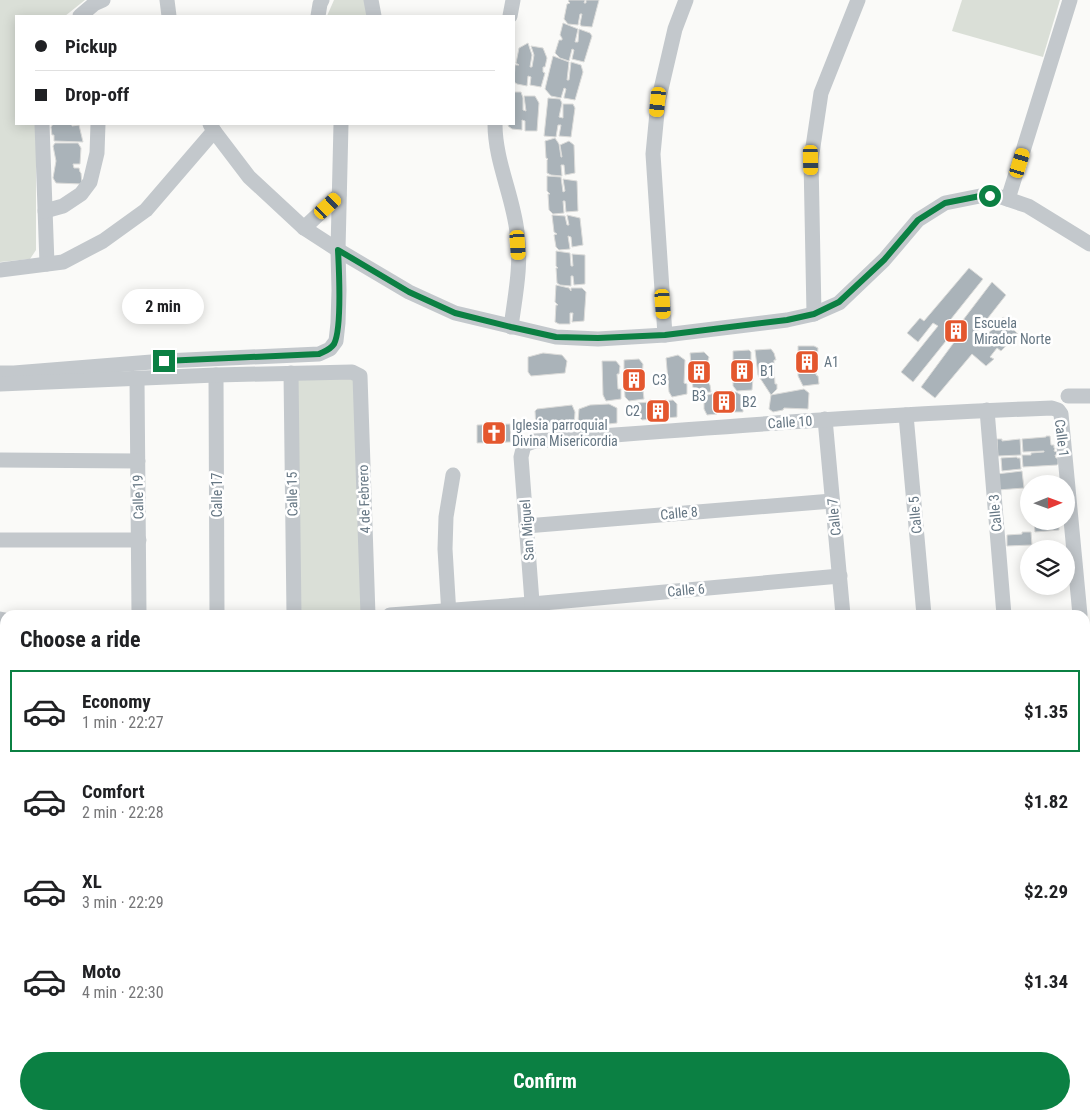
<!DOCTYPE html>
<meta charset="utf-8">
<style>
body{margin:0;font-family:"Roboto Condensed",sans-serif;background:#f6f6f6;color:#202124;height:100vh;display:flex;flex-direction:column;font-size:19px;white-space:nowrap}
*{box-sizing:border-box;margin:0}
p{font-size:16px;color:#757577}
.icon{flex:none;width:28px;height:28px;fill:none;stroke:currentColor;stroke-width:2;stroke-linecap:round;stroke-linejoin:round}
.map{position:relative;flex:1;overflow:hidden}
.details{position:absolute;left:0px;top:610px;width:1090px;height:510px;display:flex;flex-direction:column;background:#fff;border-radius:15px 15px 0 0;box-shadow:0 2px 12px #0003}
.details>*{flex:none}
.hud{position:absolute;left:15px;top:15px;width:500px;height:110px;border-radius:0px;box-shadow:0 2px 12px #0003;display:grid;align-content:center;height:110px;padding:0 20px;background:#fff}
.needle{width:32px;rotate:89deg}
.fabs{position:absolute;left:1020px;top:475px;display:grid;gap:10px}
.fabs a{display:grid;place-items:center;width:55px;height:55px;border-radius:50%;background:#fff;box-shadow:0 2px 12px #0003;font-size:25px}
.end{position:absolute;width:22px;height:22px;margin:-11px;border:6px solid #0b8043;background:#fff;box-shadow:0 0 0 2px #fff}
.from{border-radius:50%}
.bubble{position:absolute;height:35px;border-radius:18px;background:#fff;box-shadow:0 2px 12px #0003;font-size:16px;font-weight:700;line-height:35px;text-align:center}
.car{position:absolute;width:15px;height:30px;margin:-15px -8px;border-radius:6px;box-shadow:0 0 4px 1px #0007;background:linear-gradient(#f5c518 24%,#345 0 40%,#f5c518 0 76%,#345 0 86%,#f5c518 0)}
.hud b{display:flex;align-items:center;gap:18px;height:48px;font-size:19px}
.hud b+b{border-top:1px solid #e0e0e0}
.hud i{width:12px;height:12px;background:#202124}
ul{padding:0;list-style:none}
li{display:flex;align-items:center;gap:15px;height:82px;margin:0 10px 8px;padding:0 10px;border:2px solid transparent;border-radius:0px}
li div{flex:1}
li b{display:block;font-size:19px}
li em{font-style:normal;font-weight:700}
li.active{border-color:#0b8043}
li>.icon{width:45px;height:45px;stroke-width:1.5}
h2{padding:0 20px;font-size:22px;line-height:60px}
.action{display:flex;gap:10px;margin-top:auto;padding:10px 20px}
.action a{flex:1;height:58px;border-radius:30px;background:#0b8043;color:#fff;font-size:20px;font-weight:700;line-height:58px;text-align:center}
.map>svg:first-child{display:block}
</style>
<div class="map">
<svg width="1090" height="1120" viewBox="0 0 1090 1120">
<rect width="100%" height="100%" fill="#fafaf8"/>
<g fill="#dadfd7">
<path d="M0,0h85l-20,16h-49v108h20v126l-6,9 -30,3z"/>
<path d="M334,0h30l6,16h-43z"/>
<path d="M962,0h98l-17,57 -91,-26z"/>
<path d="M341,372l19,11 5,232h-71l-3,-238z"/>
</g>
<g fill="#aab3b9" stroke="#dcdcda">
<path d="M569,0h16l-1,3h2v-3h13l-7,27 -11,-1 -1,-2 2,-10h-2l-2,11 -10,-1 -4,-5 3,-15 3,-1 -2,-2z"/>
<path d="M563,23l15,6 -3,13h3l1,-13 11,4 2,3 -8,26 -12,-3 2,-9 -2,-1 -3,12 -9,-3 -5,-5 4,-13h3v-2l-2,-3z"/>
<path d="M528,43l4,12 -2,12h2l2,-12 -3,-9 12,2 4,10 -2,9h-2v5l2,1 -4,14 -11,-2 1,-8 -3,-1 -1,10 -10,-2 -3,-2 1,-17h4l-3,-2 3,-15z"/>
<path d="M553,56l16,6 -2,18h2l2,-18 10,3 2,7 -8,28 -11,-2v-1l2,-8 -2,-1 -3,10 -10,-2 -6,-7z"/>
<path d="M514,92h7l2,6v12l3,1 -2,-15h11l4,7 -2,28h-12v-10l-3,-1v10l-10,-1 -4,-3 1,-2h5z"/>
<path d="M548,98l12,1 2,4 -3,14 4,1v-14h10l2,4 -4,29 -12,-1 2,-11h-3l-2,12 -12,-1z"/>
<path d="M53,124h19v2l7,-1 4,17 -29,-1v-6h-2l-1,-8z"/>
<path d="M555,138l4,6 2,13h1l-2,-12 9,-4 5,4 1,28 -10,2 -1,-10h-3l1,11 -11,-1 -4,-2v-13l1,-1 -2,-1 -1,-17z"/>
<path d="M55,143h23l3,5 -1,16h-7l1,4h5l1,4 1,1 1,11 -26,-1 -3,-5 3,-17 -3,-15z"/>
<path d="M547,176l14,1 2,15 2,-1 -2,-12 14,2 1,30 -12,1 -1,-11h-2l1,12 -11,1 -4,-4 -1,-16h2l-3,-3z"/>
<path d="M552,215l13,1 2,9h2l-2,-10 13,3 3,27 -11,2 -1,-10 -3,-1 2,13 -11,1 -3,-3 -2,-12 3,-1 -3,-2z"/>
<path d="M556,251l14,2 1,13h2l-1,-12 13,1v29l-11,1 -1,-9h-2v10l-11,-1 -3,-2 -1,-15h2l-2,-2z"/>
<path d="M969,268l14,11 -32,40 9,5 32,-42 14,13 -33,42 8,7 6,-6 -1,-2 17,-19 13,11 -2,2 4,4 -17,17 -4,-3 -7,9 4,2 -8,7 -14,-12 -37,44 -14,-11 34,-46 -5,-5 -37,46 -12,-10 37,-46 -5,-3 -15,19 -11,-9 13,-15 4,3z"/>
<path d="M556,285l13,3 2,3v-3h11l4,4 -2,29 -12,1 1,-9h-3v11h-11l-4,-2 1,-17h2l-3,-3z"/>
<path d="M798,346h16l4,2 -2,27 2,1 1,8 -16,2 -5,-10z"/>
<path d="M771,349l3,4 2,7h-2v7l1,17h2v5l-6,6 -13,-20 -3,-25z"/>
<path d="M749,350l2,2v22l2,4 -1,12 -15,1 -4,-5v-35z"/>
<path d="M704,352l5,5 -2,7 1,18 2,3 1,7 -16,1 -2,-4 -3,-36z"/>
<path d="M543,353l19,2 5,6 -2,12 -34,3 -3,-4v-15z"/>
<path d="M678,355l7,5 -1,23 3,1v10l-15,3 -3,-5 -3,-34z"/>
<path d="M639,359l4,5 -1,14 -2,1 2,3 2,17 -15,2 -4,-4 -1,-15h4l-1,-4 -3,-6v-12z"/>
<path d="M602,361h14l4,5 -1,8h-2l1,15h3v10l-15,2 -3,-6z"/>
<path d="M804,389l5,4 -1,16 -24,-1 -1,2 -10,2 -4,-3 2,-14z"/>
<path d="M736,392l7,4v16h-9v-2l-17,2v2l-10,1 -3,-6v-13l11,-3z"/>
<path d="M673,400l4,4v13l-35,3 -3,-3 -1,-14z"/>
<path d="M609,404l8,4v15l-35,4 -4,-6 1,-12 11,-4z"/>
<path d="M572,405l3,7 -1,15 -33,4 -5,-3 -1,-17 2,-2z"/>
<path d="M510,424l1,18 -34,1v-18z"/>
<path d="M1046,436h4l1,9h3v3h1l-1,3 3,1v3h-2l1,3h2v6l-1,1 -34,2 -1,-12h9v-2l13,-1v-1l-21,1 -1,-13 24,-2z"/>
<path d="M997,439h5v2l18,-2 1,16 -23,1z"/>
<path d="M1017,457v1h3l1,11 -19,2 -1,-13z"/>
<path d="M1022,471l2,17 -26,2 -1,-16z"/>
<path d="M1049,521h10v9l-24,2 -1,-10z"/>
<path d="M1022,532h9l1,13 -25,1v-11l15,-1z"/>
</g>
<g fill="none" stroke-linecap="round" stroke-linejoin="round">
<g stroke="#c3c8cc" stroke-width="15">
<path d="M167,0l2,16"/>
<path d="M371,0l3,16"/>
<path d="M80,16l14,-12 9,-4"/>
<path d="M318,16l2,-12 2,-4"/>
<path d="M510,16l3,-16"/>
<path d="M42,124l5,140"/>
<path d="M210,124l4,7 35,46 55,51 34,22 71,42 46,21 101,24 42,2 67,-4 122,-15 27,-6 25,-11 45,-43 34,-40 27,-17 35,-7 21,1 27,9 62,38"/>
<path d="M495,124c0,37 18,72 22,108 5,32 -2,64 -6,95"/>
<path d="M1008,199l62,-199"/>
<path d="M45,211l18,-5 18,-12 9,-12 7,-29 1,-29"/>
<path d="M304,228l35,-33"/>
<path d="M0,270l63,-8 40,-21 43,-31 68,-79"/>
<path d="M814,314l-3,-154 10,-67 37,-93"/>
<path d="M665,335l-12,-181 5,-52 17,-73 11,-29"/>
<path d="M0,373h14l150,-12 155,-7 11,-5 6,-8 2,-18 1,-33 -1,-40 3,-126"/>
<path d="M291,373l3,242"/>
<path d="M216,375l1,240"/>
<path d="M137,379l2,236"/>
<path d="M0,384l216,-9 136,-3 8,4 8,239"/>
<path d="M1068,396h22"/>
<path d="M987,410l17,205"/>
<path d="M906,415l18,200"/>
<path d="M825,419l18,196"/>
<path d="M0,460l138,1"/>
<path d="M526,526l306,-25"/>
<path d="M0,540h139"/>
<path d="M390,615l142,-11 308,-28"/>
<path d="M449,615l-4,-66 1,-32 7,-42"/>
<path d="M533,615l-12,-158 3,-12 11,-4c172,-13 345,-27 517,-33l6,2 3,4 19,201"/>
<path d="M0,619l5,1"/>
<path d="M1085,667l5,53"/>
<path d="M0,707h5"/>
<path d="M0,735l5,8"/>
<path d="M1085,821h5"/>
<path d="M0,866h5"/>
<path d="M1085,876h5"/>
<path d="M1085,926h5"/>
<path d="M0,949l5,12"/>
<path d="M1085,970h5"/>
<path d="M1085,1018h5"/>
<path d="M0,1021h5"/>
<path d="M0,1065h5"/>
<path d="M1085,1070h5"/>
<path d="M0,1113h5"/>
<path d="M145,1115l1,5"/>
<path d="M399,1115l1,5"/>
<path d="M421,1115l13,5"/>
<path d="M573,1115v5"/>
<path d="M675,1115l1,5"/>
<path d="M965,1115v5"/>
<path d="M824,1120l1,-5"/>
<path d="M996,1120l94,-4"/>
</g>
</g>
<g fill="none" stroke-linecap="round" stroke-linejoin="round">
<path stroke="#0b8043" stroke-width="6" d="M164,361l155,-7c6,-3 11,-4 15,-10 8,-15 5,-75 4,-94l71,42 46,21 56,14 45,10 42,1 67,-3 122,-15 27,-6 25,-12 45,-42 34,-40 27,-17 35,-7h10"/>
</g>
<defs>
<symbol id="building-square" viewBox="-11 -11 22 22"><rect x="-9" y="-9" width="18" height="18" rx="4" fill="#e4572e" stroke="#fff"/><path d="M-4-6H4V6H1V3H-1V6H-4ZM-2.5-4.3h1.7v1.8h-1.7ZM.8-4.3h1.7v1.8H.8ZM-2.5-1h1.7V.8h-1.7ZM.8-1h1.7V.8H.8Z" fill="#fff"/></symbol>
<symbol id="church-square" viewBox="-11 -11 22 22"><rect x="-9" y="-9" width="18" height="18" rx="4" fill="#e4572e" stroke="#fff"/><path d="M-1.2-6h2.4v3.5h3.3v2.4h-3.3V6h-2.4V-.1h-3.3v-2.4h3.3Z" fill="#fff"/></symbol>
</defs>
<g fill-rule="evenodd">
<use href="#building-square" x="942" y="317" width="28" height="28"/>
<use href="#building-square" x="793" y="348" width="28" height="28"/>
<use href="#building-square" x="728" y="357" width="28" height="28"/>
<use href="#building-square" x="685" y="358" width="28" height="28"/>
<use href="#building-square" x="620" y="366" width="28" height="28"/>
<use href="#building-square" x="710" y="388" width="28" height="28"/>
<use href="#building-square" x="644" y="397" width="28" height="28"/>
<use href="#church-square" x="480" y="419" width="28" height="28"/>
</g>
<g text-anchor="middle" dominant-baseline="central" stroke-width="5" stroke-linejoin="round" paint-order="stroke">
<g font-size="14" fill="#657683" stroke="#fff" text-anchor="start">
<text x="974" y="323">Escuela<tspan x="974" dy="16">Mirador Norte</tspan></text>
<text x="824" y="362">A1</text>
<text x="760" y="371">B1</text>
<text x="652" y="380">C3</text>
<text x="699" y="396" text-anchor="middle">B3</text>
<text x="742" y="402">B2</text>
<text x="640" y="411" text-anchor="end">C2</text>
<text x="512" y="425">Iglesia parroquial<tspan x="512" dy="16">Divina Misericordia</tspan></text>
</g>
<g font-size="14" fill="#657683" stroke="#fff">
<text transform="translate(790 422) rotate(-4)">Calle 10</text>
<text transform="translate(1062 438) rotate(83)">Calle 1</text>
<text transform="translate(292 494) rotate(-91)">Calle 15</text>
<text transform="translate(217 495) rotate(-90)">Calle 17</text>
<text transform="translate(138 497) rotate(-91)">Calle 19</text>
<text transform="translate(364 499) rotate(-92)">4 de Febrero</text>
<text transform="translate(679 513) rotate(-5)">Calle 8</text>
<text transform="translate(995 513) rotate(-95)">Calle 3</text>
<text transform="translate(915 515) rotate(-95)">Calle 5</text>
<text transform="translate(834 517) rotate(-96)">Calle 7</text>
<text transform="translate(527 530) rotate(-94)">San Miguel</text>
<text transform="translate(686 590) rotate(-5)">Calle 6</text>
</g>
</g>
</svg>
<div class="fabs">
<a><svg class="needle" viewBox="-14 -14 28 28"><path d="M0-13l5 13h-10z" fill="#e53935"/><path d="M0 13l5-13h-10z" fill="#757577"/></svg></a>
<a><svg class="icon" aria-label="layers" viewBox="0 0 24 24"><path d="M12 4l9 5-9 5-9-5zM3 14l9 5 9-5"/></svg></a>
</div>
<i class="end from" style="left:990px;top:196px"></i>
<i class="end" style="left:164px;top:361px"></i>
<div class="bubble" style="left:122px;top:289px;width:82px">2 min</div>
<i class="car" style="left:658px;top:102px;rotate:186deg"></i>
<i class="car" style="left:811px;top:160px;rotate:179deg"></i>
<i class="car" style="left:1020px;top:163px;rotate:17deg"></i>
<i class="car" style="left:328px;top:206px;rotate:47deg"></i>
<i class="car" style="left:518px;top:245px;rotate:176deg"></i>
<i class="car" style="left:663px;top:304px;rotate:176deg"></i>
<div class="hud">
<b><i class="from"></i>Pickup</b>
<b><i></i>Drop-off</b>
</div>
<section class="details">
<h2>Choose a ride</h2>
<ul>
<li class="active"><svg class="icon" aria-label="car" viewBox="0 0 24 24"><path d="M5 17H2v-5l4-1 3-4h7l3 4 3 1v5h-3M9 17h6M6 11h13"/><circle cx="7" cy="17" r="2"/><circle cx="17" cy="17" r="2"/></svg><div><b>Economy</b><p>1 min · 22:27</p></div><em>$1.35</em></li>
<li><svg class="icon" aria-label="car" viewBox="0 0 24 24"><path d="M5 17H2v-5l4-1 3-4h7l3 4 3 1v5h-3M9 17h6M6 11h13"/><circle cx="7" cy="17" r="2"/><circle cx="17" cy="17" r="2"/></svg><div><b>Comfort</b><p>2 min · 22:28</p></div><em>$1.82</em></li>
<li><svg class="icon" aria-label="car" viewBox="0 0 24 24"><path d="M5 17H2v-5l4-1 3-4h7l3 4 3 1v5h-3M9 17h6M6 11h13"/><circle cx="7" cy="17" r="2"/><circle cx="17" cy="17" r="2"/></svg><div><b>XL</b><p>3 min · 22:29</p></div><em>$2.29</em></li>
<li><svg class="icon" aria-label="car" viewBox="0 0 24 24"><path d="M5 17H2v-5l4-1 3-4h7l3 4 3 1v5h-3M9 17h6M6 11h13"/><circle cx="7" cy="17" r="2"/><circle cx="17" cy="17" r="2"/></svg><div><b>Moto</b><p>4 min · 22:30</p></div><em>$1.34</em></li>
</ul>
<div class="action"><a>Confirm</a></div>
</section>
</div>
